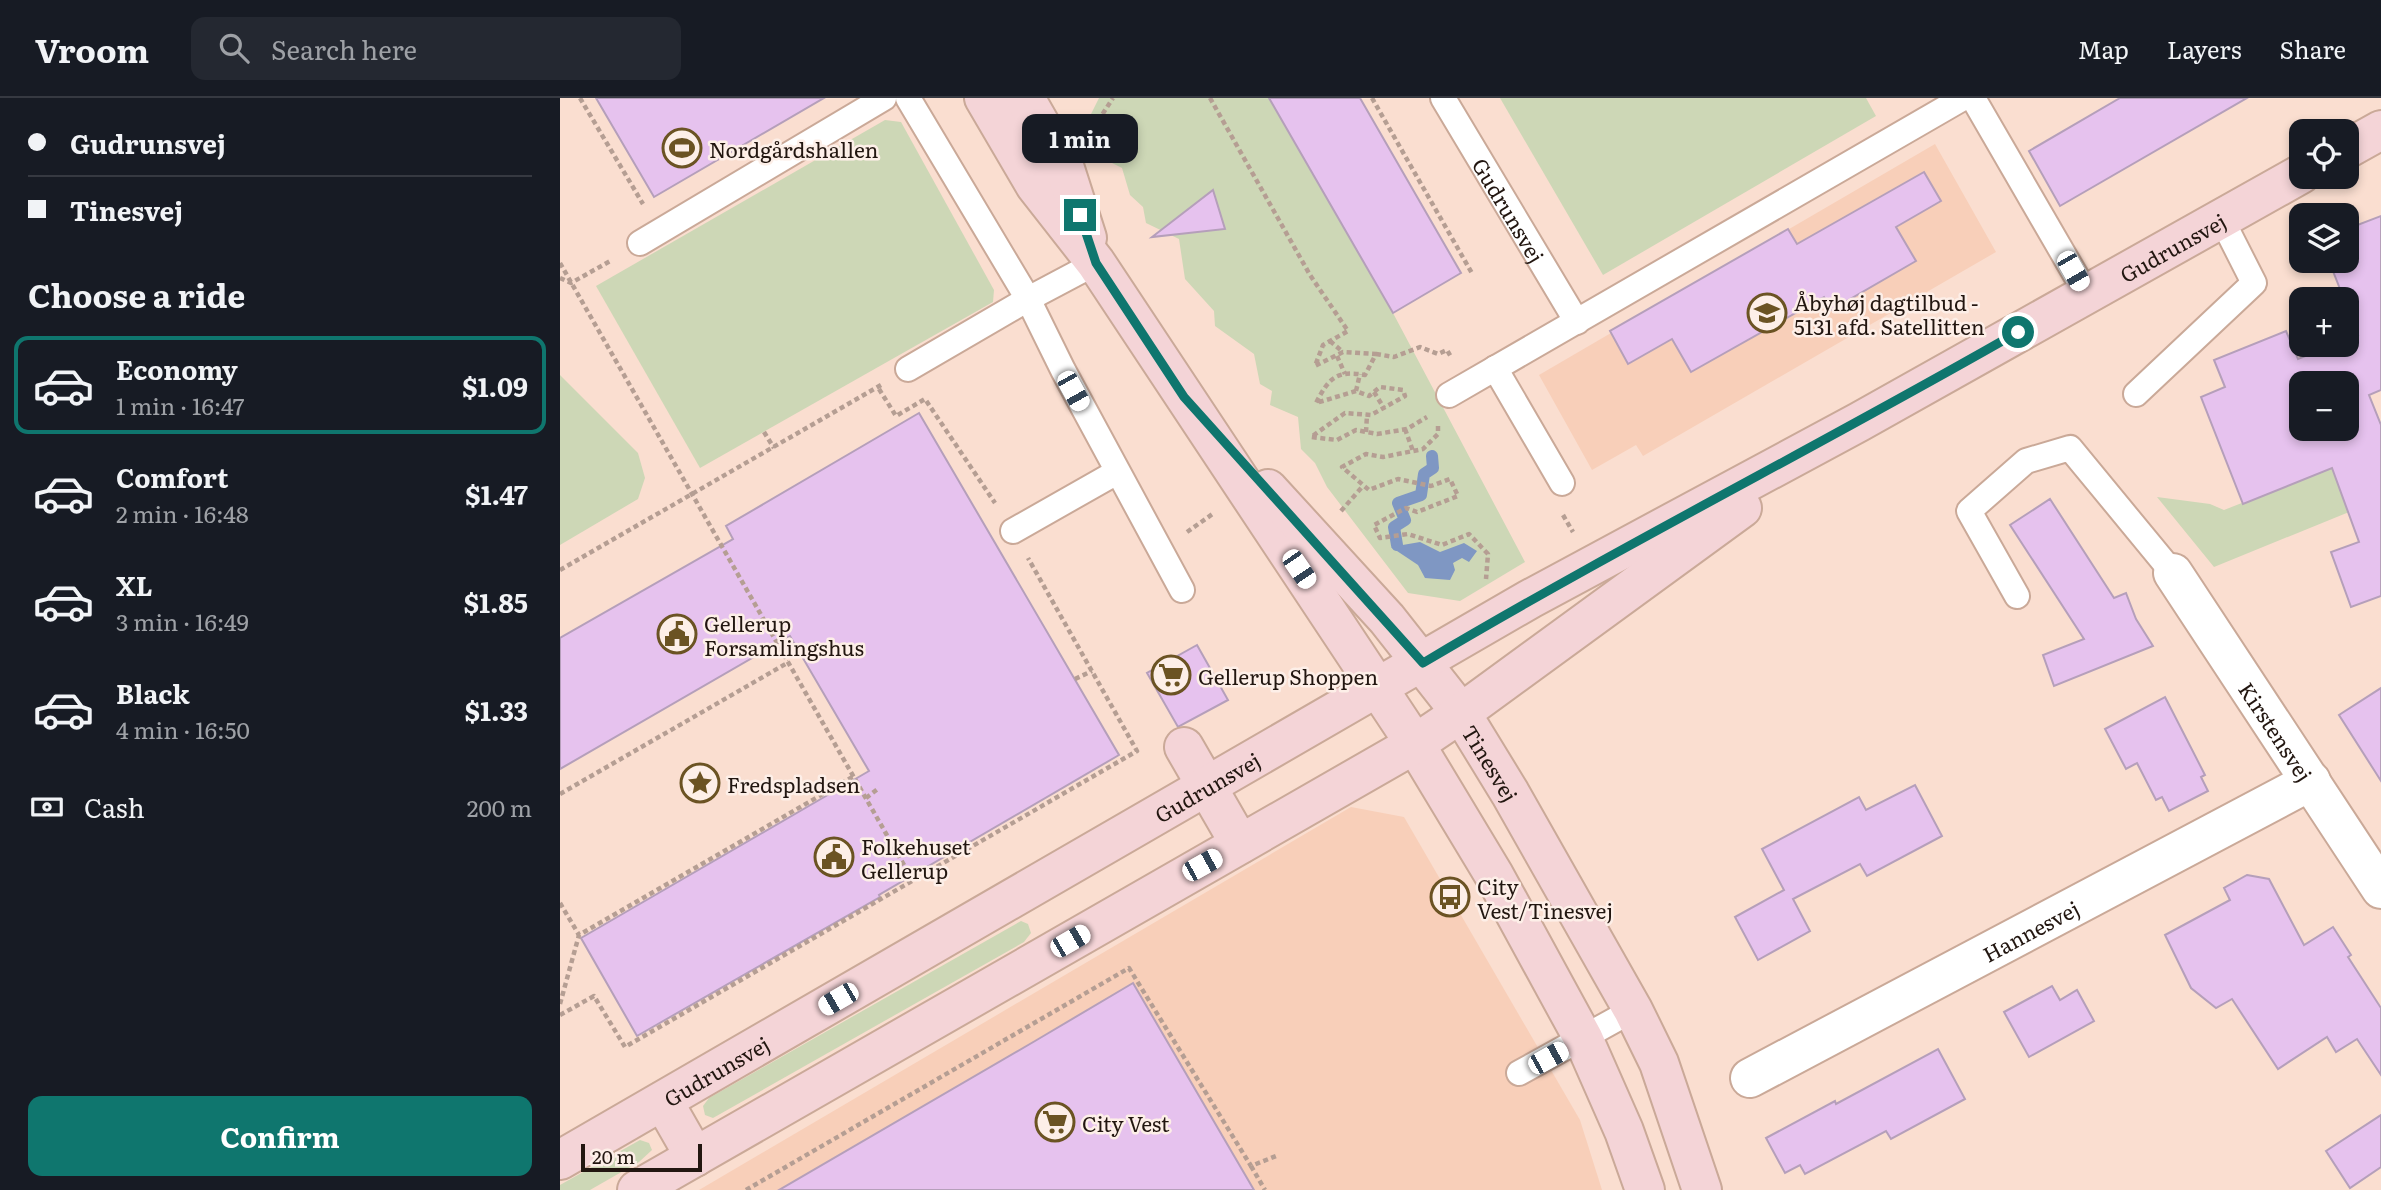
<!DOCTYPE html>
<meta charset="utf-8">
<style>
body{margin:0;font-family:Literata,serif;background:#242831;color:#f1f3f6;height:100vh;display:flex;flex-direction:column;font-size:26px;white-space:nowrap}
*{box-sizing:border-box;margin:0}
p{font-size:23px;color:#9ea1a6}
.icon{flex:none;width:38px;height:38px;fill:none;stroke:currentColor;stroke-width:2;stroke-linecap:round;stroke-linejoin:round}
.map{position:relative;flex:1;overflow:hidden}
.details{display:flex;flex-direction:column;background:#171b24;width:560px}
.details>*{flex:none}
.top-card{display:grid;align-content:center;height:154px;padding:0 28px;background:#171b24}
.tools{position:absolute;left:1729px;top:21px;display:grid;gap:14px}
.tools a{display:grid;place-items:center;width:70px;height:70px;border-radius:14px;background:#171b24;box-shadow:0 4px 10px #0003;font-size:35px}
.scale{position:absolute;left:21px;bottom:18px;width:121px;box-sizing:border-box;padding-left:7px;border:4px solid #221610;border-top:0;font-size:19px;line-height:24px;white-space:nowrap;color:#221610;-webkit-text-stroke:5px #fdefe8;paint-order:stroke}
.end{position:absolute;width:32px;height:32px;margin:-16px;border:9px solid #0f766e;background:#fff;box-shadow:0 0 0 4px #fff}
.from{border-radius:50%}
.bubble{position:absolute;height:49px;border-radius:14px;background:#171b24;box-shadow:0 4px 10px #0003;font-size:23px;font-weight:700;line-height:49px;text-align:center}
.car{position:absolute;width:21px;height:42px;margin:-21px -10px;border-radius:9px;box-shadow:0 0 5px 2px #0007;background:linear-gradient(#fff 24%,#345 0 40%,#fff 0 76%,#345 0 86%,#fff 0)}
.top-card b{display:flex;align-items:center;gap:24px;height:66px;font-size:26px}
.top-card b+b{border-top:2px solid #363941}
.top-card i{width:18px;height:18px;background:#f1f3f6}
ul{padding:0;list-style:none}
li{display:flex;align-items:center;gap:21px;height:98px;margin:0 14px 10px;padding:0 14px;border:4px solid transparent;border-radius:14px}
li div{flex:1}
li b{display:block;font-size:26px}
li em{font-style:normal;font-weight:700}
li.on{border-color:#0f766e}
li>.icon{width:63px;height:63px;stroke-width:1.5}
h2{padding:0 28px;font-size:32px;line-height:84px}
.pay{display:flex;align-items:center;gap:18px;height:77px;padding:0 28px;font-size:26px}
.pay p{margin-inline-start:auto}
.button{display:flex;gap:14px;margin-top:auto;padding:14px 28px}
.button a{flex:1;height:80px;border-radius:14px;background:#0f766e;color:#fff;font-size:28px;font-weight:700;line-height:80px;text-align:center}
header{display:flex;align-items:center;gap:42px;box-sizing:border-box;height:98px;padding:0 35px;background:#171b24;border-bottom:2px solid #363941}
header strong{font-size:33px}
nav{display:flex;gap:38px;margin-inline-start:auto;font-size:24px}
.search{width:490px;height:63px;background:#242831;display:flex;align-items:center;gap:18px;box-sizing:border-box;padding:0 24px;border-radius:14px;color:#9ea1a6;font-size:26px}
main{display:flex;flex:1;min-height:0}
.map>svg:first-child{display:block}
</style>
<header>
<strong>Vroom</strong>
<div class="search"><svg class="icon" aria-label="search" viewBox="0 0 24 24"><circle cx="10" cy="10" r="6"/><path d="M15 15l6 6"/></svg>Search here</div>
<nav><a>Map</a><a>Layers</a><a>Share</a></nav>
</header>
<main>
<section class="details">
<div class="top-card">
<b><i class="from"></i>Gudrunsvej</b>
<b><i></i>Tinesvej</b>
</div>
<h2>Choose a ride</h2>
<ul>
<li class="on"><svg class="icon" aria-label="car" viewBox="0 0 24 24"><path d="M5 17H2v-5l4-1 3-4h7l3 4 3 1v5h-3M9 17h6M6 11h13"/><circle cx="7" cy="17" r="2"/><circle cx="17" cy="17" r="2"/></svg><div><b>Economy</b><p>1 min · 16:47</p></div><em>$1.09</em></li>
<li><svg class="icon" aria-label="car" viewBox="0 0 24 24"><path d="M5 17H2v-5l4-1 3-4h7l3 4 3 1v5h-3M9 17h6M6 11h13"/><circle cx="7" cy="17" r="2"/><circle cx="17" cy="17" r="2"/></svg><div><b>Comfort</b><p>2 min · 16:48</p></div><em>$1.47</em></li>
<li><svg class="icon" aria-label="car" viewBox="0 0 24 24"><path d="M5 17H2v-5l4-1 3-4h7l3 4 3 1v5h-3M9 17h6M6 11h13"/><circle cx="7" cy="17" r="2"/><circle cx="17" cy="17" r="2"/></svg><div><b>XL</b><p>3 min · 16:49</p></div><em>$1.85</em></li>
<li><svg class="icon" aria-label="car" viewBox="0 0 24 24"><path d="M5 17H2v-5l4-1 3-4h7l3 4 3 1v5h-3M9 17h6M6 11h13"/><circle cx="7" cy="17" r="2"/><circle cx="17" cy="17" r="2"/></svg><div><b>Black</b><p>4 min · 16:50</p></div><em>$1.33</em></li>
</ul>
<div class="pay"><svg class="icon" aria-label="cash" viewBox="0 0 24 24"><path d="M3 7h18v10H3z"/><circle cx="12" cy="12" r="2"/></svg>Cash<p>200 m</p></div>
<div class="button"><a>Confirm</a></div>
</section>
<div class="map">
<svg width="1821" height="1092" viewBox="0 0 1821 1092">
<rect width="100%" height="100%" fill="#faded0"/>
<g fill="#f8cfb9">
<path d="M1375,46l61,108 -353,204 -7,-11 -44,25 -53,-95z"/>
<path d="M791,709l53,10 176,303 22,70h-903z"/>
</g>
<g fill="#cdd7b6">
<path d="M539,0h170l124,215 132,249 -65,39 -52,-8 -81,-106 -12,-24 -14,-14 -3,-32 -28,-12 2,-14 -12,-7 -6,-30 -39,-28 -1,-15 -29,-32 -6,-40 -33,-16 -3,-16 -13,-12 -8,-27 -14,-7 -4,-35 -16,-6z"/>
<path d="M940,0h366l10,18 -273,159z"/>
<path d="M325,22l16,2 93,168 -1,12 -293,166 -104,-182z"/>
<path d="M0,277l78,78 7,25 -7,21 -78,46z"/>
<path d="M1821,350v51l-167,68 -57,-70 53,7 14,6z"/>
<path d="M461,823l7,3 3,9 -7,9 -311,176 -8,-3 -2,-9 6,-8z"/>
<path d="M80,1042l9,3 3,7 -13,12 -49,28h-30v-5z"/>
</g>
<path fill="#7f97c3" d="M860,444l20,10 24,-9 13,8 -8,11 -7,-4 -9,5 2,7 -5,10 -25,-2 -7,-13 -27,-18z"/>
<g fill="none" stroke-linecap="round" stroke-linejoin="round">
<path stroke="#7f97c3" stroke-width="12" d="M837,447l-3,-18 11,-7 -7,-17 23,-8 3,-21 9,-6 -1,-12"/>
</g>
<g fill="#e6c2ee" stroke="#b59fba" stroke-width="2" fill-rule="evenodd">
<path d="M36,0h228l-170,99z"/>
<path d="M709,0h91l101,175 -68,40z"/>
<path d="M1560,0h127l-187,108 -31,-55z"/>
<path d="M1364,74l17,29 -45,26 20,34 -85,49 -7,-13 -133,75 -19,-33 -44,25 -18,-33 178,-102 9,15z"/>
<path d="M653,92l12,39 -73,8z"/>
<path d="M1821,118v174l-12,5 12,30v171l-30,11 -20,-55 28,-10 -27,-74 -89,36 -42,-107 24,-10 -11,-27 72,-29 12,28 35,-14h14v-6l11,-4 -11,-30v-6h-3l-15,-38h18v-32zM1741,285h46v46h-46z"/>
<path d="M359,315l200,342 -240,140 1,2 -243,139 -56,-98 288,-167 -79,-135 -230,133v-131l173,-99 -7,-13z"/>
<path d="M1490,401l64,99 12,-5 10,26 17,27 -99,40 -11,-31 41,-16 -74,-114z"/>
<path d="M637,547l31,55 -50,27 -31,-54z"/>
<path d="M1821,590v93l-42,-66z"/>
<path d="M1605,599l40,78 -4,2 7,14 -39,20 -7,-14 -6,3 -19,-37 -11,6 -21,-40z"/>
<path d="M1355,687l27,51 -75,40 -7,-12 -67,35 17,32 -52,29 -23,-43 49,-27 -22,-41 97,-52 7,13z"/>
<path d="M1687,777l22,4 35,66 29,-18 18,28 -3,2 33,51v67l-24,-36 -21,13 -9,-15 -49,32 -46,-70 -16,9 -25,-20 -26,-53 65,-35 -6,-12z"/>
<path d="M573,885l121,207h-475l256,-149z"/>
<path d="M1492,888l8,14 17,-10 17,31 -65,36 -25,-45z"/>
<path d="M1378,951l27,50 -74,40 -5,-8 -81,43 -5,-9 -15,8 -19,-35 69,-37 1,3z"/>
<path d="M1821,1017v52l-31,21 -24,-37z"/>
</g>
<g fill="none" stroke-linecap="round" stroke-linejoin="round">
<defs>
<g id="lane">
<path d="M348,0l120,201 35,71 119,220"/>
<path id="s1" d="M883,0l134,224"/>
<path d="M1413,0l113,195"/>
<path d="M80,145l244,-145"/>
<path d="M935,270l67,115"/>
<path d="M348,271l120,-70 68,-36"/>
<path d="M1576,296l118,-111 -33,-65"/>
<path d="M889,297l514,-297"/>
<path d="M453,433l104,-59"/>
<path d="M1457,498l-48,-85 57,-50 44,-13 103,125"/>
<path d="M959,975l114,-63"/>
</g>
<g id="street">
<path id="s2" d="M1613,475l208,316"/>
<path id="s3" d="M1190,980l561,-297"/>
</g>
<g id="secondary">
<path d="M424,0l51,87 61,78 319,481 79,131 89,163 41,93 21,59"/>
<path d="M465,0l39,68 23,72"/>
<path d="M1787,51l34,-19"/>
<path id="s4" d="M708,391l119,130 74,94 49,80 123,217 26,53 43,127"/>
<path d="M624,649l56,97"/>
<path d="M103,1003l32,56"/>
<path id="s5" d="M0,1062l970,-561 329,-177 442,-248"/>
<path d="M77,1092l778,-446 46,-31 281,-205"/>
</g>
</defs>
<use href="#lane" stroke="#caa998" stroke-width="28"/>
<use href="#street" stroke="#caa998" stroke-width="42"/>
<use href="#secondary" stroke="#caa998" stroke-width="42"/>
<g stroke="#b59e93" stroke-width="4.5" stroke-dasharray="5 3.5" stroke-linecap="butt">
<path d="M20,0l63,106"/>
<path d="M650,0l100,177 38,56 -25,14 -8,21 28,-14 33,2 -11,21c-29,-5 -36,3 -49,28l40,-12 13,5 11,-9 23,3 2,6 -34,19 -26,-2 -34,24 26,3 19,-10 21,4 30,-5 20,-12"/>
<path d="M812,0l101,177"/>
<path d="M536,40l2,-17 15,-23"/>
<path d="M0,165l352,616"/>
<path d="M0,180l11,5 41,-23"/>
<path d="M770,243l13,11"/>
<path d="M816,256l18,3 26,-10 18,7 9,-4 4,7"/>
<path d="M777,258l8,18"/>
<path d="M319,291l17,27 29,-17 70,104"/>
<path d="M796,293l4,-17"/>
<path d="M814,294l10,16"/>
<path d="M878,328v8l-15,15 -40,8 -17,-3 -24,13 27,23 29,-11 33,7 19,-7 8,17 -41,16 -11,-4 -32,17 6,13 28,-4 34,11 27,-11 19,20 -2,25"/>
<path d="M845,331l8,22"/>
<path d="M204,334l10,16"/>
<path d="M806,334l1,-17"/>
<path d="M781,413l22,-25"/>
<path d="M1003,417l10,17"/>
<path d="M627,434l27,-19"/>
<path d="M0,472l321,-185"/>
<path d="M515,581l17,-8"/>
<path d="M0,696l229,-132"/>
<path d="M306,700l13,-10"/>
<path d="M0,805l19,32"/>
<path d="M0,906l19,-69 275,-159"/>
<path d="M0,917l34,-19 31,51 512,-296 -109,-193"/>
<path d="M691,1068l14,24"/>
<path d="M186,1092l383,-222 122,198 25,-10"/>
</g>
<use href="#lane" stroke="#fff" stroke-width="24"/>
<use href="#street" stroke="#fff" stroke-width="38"/>
<use href="#secondary" stroke="#f4d4d7" stroke-width="38"/>
</g>
<g fill="none" stroke-linecap="round" stroke-linejoin="round">
<path stroke="#0f766e" stroke-width="9" d="M520,117l16,48 88,134 239,266c195,-116 398,-218 595,-331"/>
</g>
<defs>
<symbol id="stadium-ring" viewBox="-11 -11 22 22"><circle r="9.5" fill="#fdefe8" stroke="#6b5323" stroke-width="1.5"/><path d="M0-5a6.5 5 0 1 0 0 10a6.5 5 0 1 0 0-10ZM-3.5-1.8h7v3.6h-7Z" fill="#6b5323"/></symbol>
<symbol id="school-ring" viewBox="-11 -11 22 22"><circle r="9.5" fill="#fdefe8" stroke="#6b5323" stroke-width="1.5"/><path d="M0-5L7-2L0 1L-7-2ZM-4 1L0 2.5L4 1V4Q0 6-4 4Z" fill="#6b5323"/></symbol>
<symbol id="civic-ring" viewBox="-11 -11 22 22"><circle r="9.5" fill="#fdefe8" stroke="#6b5323" stroke-width="1.5"/><path d="M-.6-6.5H3V-4.5H.6V-3L4-1V1h2V6H-6V1h2V-1L-.6-3ZM-1.2 2.5V6h2.4V2.5Z" fill="#6b5323"/></symbol>
<symbol id="supermarket-ring" viewBox="-11 -11 22 22"><circle r="9.5" fill="#fdefe8" stroke="#6b5323" stroke-width="1.5"/><path d="M-6-5.5h2.5l.6 2H6L4.5 2H-2.5L-4.4-4H-6ZM-1.5 3.2a1.3 1.3 0 1 0 .1 0ZM3 3.2a1.3 1.3 0 1 0 .1 0Z" fill="#6b5323"/></symbol>
<symbol id="sight-ring" viewBox="-11 -11 22 22"><circle r="9.5" fill="#fdefe8" stroke="#6b5323" stroke-width="1.5"/><path d="M0-6L1.8-2.2L6-1.7L2.9 1.2L3.7 5.4L0 3.3L-3.7 5.4L-2.9 1.2L-6-1.7L-1.8-2.2Z" fill="#6b5323"/></symbol>
<symbol id="bus-ring" viewBox="-11 -11 22 22"><circle r="9.5" fill="#fdefe8" stroke="#6b5323" stroke-width="1.5"/><path d="M-5-6H5V4H4V6H2V4H-2V6H-4V4H-5ZM-3.5-4V0h7V-4ZM-3.5 1.2v1.5H-2V1.2ZM2 1.2v1.5H3.5V1.2Z" fill="#6b5323"/></symbol>
</defs>
<g fill-rule="evenodd">
<use href="#stadium-ring" x="100" y="28" width="44" height="44"/>
<use href="#school-ring" x="1185" y="193" width="44" height="44"/>
<use href="#civic-ring" x="95" y="514" width="44" height="44"/>
<use href="#supermarket-ring" x="589" y="555" width="44" height="44"/>
<use href="#sight-ring" x="118" y="663" width="44" height="44"/>
<use href="#civic-ring" x="252" y="737" width="44" height="44"/>
<use href="#bus-ring" x="868" y="777" width="44" height="44"/>
<use href="#supermarket-ring" x="473" y="1002" width="44" height="44"/>
</g>
<g text-anchor="middle" dominant-baseline="central" stroke-width="5" stroke-linejoin="round" paint-order="stroke">
<g font-size="21" fill="#221610" stroke="#fdefe8" text-anchor="start">
<text x="149" y="50">Nordgårdshallen</text>
<text x="1234" y="203">Åbyhøj dagtilbud -<tspan x="1234" dy="24">5131 afd. Satellitten</tspan></text>
<text x="144" y="524">Gellerup<tspan x="144" dy="24">Forsamlingshus</tspan></text>
<text x="638" y="577">Gellerup Shoppen</text>
<text x="167" y="685">Fredspladsen</text>
<text x="301" y="747">Folkehuset<tspan x="301" dy="24">Gellerup</tspan></text>
<text x="917" y="787">City<tspan x="917" dy="24">Vest/Tinesvej</tspan></text>
<text x="522" y="1024">City Vest</text>
</g>
<g font-size="21" fill="#221610" stroke="#fdefe8">
<text stroke="none"><textPath href="#s1" startOffset="130">Gudrunsvej</textPath></text>
<text stroke="none"><textPath href="#s5" startOffset="1853">Gudrunsvej</textPath></text>
<text stroke="none"><textPath href="#s2" startOffset="189">Kirstensvej</textPath></text>
<text stroke="none"><textPath href="#s4" startOffset="354">Tinesvej</textPath></text>
<text stroke="none"><textPath href="#s5" startOffset="747">Gudrunsvej</textPath></text>
<text stroke="none"><textPath href="#s3" startOffset="317">Hannesvej</textPath></text>
<text stroke="none"><textPath href="#s5" startOffset="180">Gudrunsvej</textPath></text>
</g>
</g>
</svg>
<div class="tools">
<a><svg class="icon" aria-label="locate" viewBox="0 0 24 24"><circle cx="12" cy="12" r="6"/><path d="M12 2v4M12 18v4M2 12h4M18 12h4"/></svg></a>
<a><svg class="icon" aria-label="layers" viewBox="0 0 24 24"><path d="M12 4l9 5-9 5-9-5zM3 14l9 5 9-5"/></svg></a>
<a>+</a>
<a>−</a>
</div>
<div class="scale">20 m</div>
<i class="end from" style="left:1458px;top:234px"></i>
<i class="end" style="left:520px;top:117px"></i>
<div class="bubble" style="left:462px;top:16px;width:116px">1 min</div>
<i class="car" style="left:1513px;top:173px;rotate:150deg"></i>
<i class="car" style="left:513px;top:293px;rotate:151deg"></i>
<i class="car" style="left:739px;top:471px;rotate:146deg"></i>
<i class="car" style="left:642px;top:767px;rotate:61deg"></i>
<i class="car" style="left:510px;top:843px;rotate:60deg"></i>
<i class="car" style="left:278px;top:901px;rotate:240deg"></i>
<i class="car" style="left:988px;top:960px;rotate:61deg"></i>
</div>
</main>
